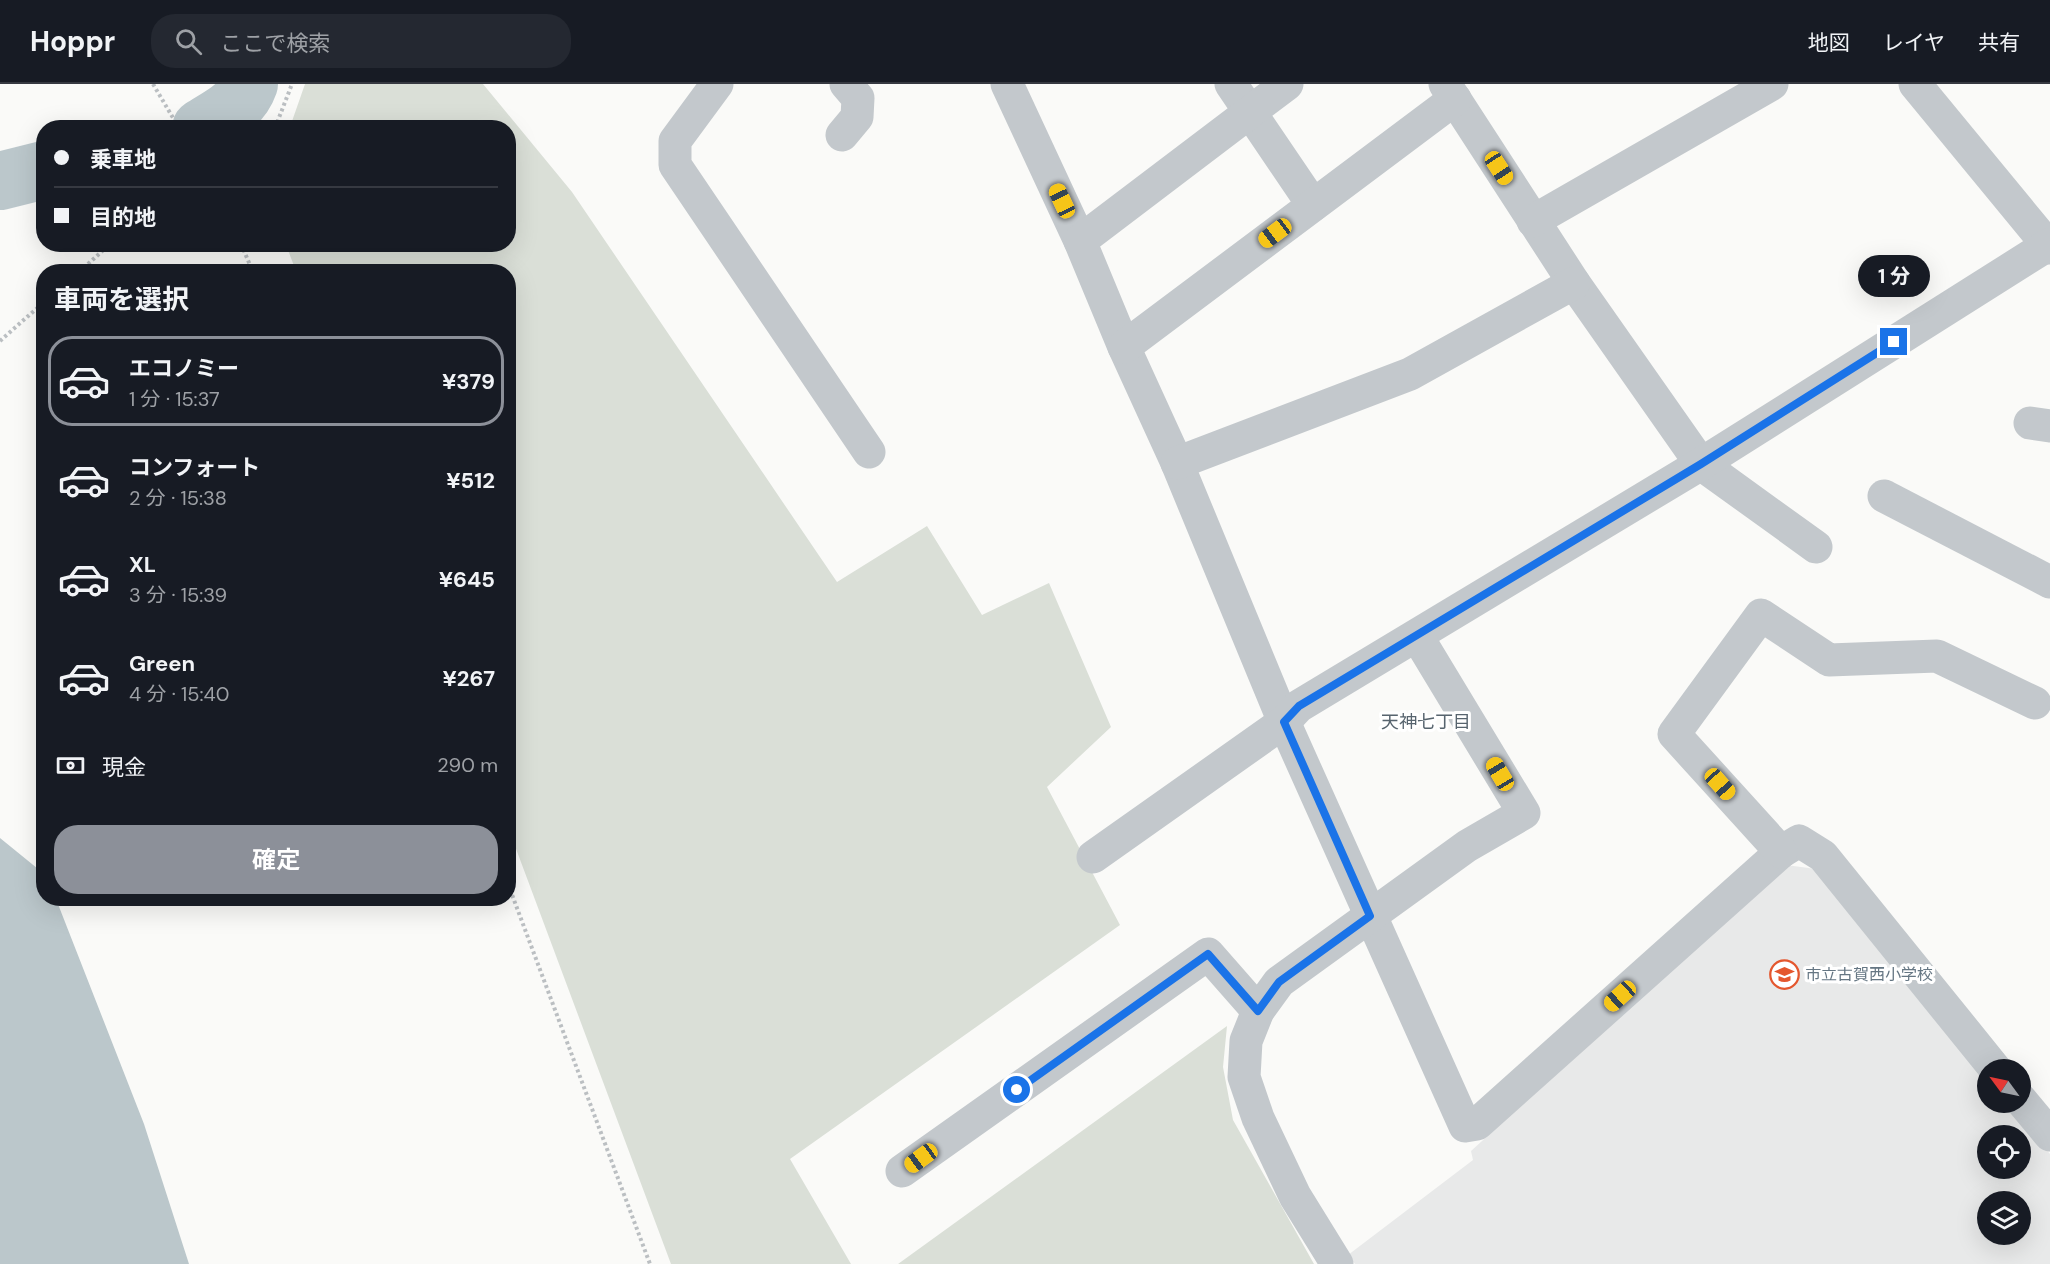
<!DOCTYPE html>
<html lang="ja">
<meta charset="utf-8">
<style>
body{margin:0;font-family:"DM Sans","Noto Sans JP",sans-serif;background:#242831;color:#f1f3f6;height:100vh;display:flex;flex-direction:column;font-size:22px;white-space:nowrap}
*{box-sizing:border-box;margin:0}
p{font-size:20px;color:#9ea1a6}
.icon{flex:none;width:33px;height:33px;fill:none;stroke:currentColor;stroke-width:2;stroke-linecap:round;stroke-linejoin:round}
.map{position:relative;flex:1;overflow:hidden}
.panel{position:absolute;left:36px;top:180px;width:480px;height:642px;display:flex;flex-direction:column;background:#171b24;border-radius:24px;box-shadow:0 6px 24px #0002}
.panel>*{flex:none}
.hud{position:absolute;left:36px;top:36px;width:480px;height:132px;border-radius:24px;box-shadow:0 6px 24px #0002;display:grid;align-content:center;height:132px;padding:0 18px;background:#171b24}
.needle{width:39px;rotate:303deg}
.buttons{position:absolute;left:1977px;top:975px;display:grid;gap:12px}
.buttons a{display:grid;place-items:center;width:54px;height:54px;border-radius:50%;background:#171b24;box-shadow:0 6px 24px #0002;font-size:30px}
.end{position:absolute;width:27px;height:27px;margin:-14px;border:8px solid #1a73e8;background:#fff;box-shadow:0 0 0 3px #fff}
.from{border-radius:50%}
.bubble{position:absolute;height:42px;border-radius:21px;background:#171b24;box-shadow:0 6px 24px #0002;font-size:20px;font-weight:700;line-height:42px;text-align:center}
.car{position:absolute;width:18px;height:36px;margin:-18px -9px;border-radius:8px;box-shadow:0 0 4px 2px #0007;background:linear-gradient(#f5c518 24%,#345 0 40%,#f5c518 0 76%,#345 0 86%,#f5c518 0)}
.hud b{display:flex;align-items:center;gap:21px;height:57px;font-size:22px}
.hud b+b{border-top:2px solid #363941}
.hud i{width:15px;height:15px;background:#f1f3f6}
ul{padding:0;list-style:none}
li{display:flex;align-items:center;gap:18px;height:90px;margin:0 12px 9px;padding:0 6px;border:3px solid transparent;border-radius:24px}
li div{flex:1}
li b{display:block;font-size:22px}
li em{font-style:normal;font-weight:700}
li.current{border-color:#8c9099}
li>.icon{width:54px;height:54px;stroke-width:1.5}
h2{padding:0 18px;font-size:27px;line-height:72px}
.pay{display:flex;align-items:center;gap:15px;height:66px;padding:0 18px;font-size:22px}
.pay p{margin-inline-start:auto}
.cta{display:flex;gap:12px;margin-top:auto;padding:12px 18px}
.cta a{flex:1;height:69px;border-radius:24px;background:#8c9099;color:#fff;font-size:24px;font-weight:700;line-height:69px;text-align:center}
header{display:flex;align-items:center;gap:36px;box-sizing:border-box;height:84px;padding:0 30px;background:#171b24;border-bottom:2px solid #363941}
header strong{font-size:28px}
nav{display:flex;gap:33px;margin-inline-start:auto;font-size:21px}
.search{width:420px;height:54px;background:#242831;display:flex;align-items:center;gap:15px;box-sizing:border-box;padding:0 21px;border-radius:24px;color:#9ea1a6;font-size:22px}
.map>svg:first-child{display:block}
</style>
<header>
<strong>Hoppr</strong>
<div class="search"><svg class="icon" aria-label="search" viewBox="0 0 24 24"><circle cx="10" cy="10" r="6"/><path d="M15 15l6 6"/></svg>ここで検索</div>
<nav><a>地図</a><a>レイヤ</a><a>共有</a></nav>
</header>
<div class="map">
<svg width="2050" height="1180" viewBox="0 0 2050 1180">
<rect width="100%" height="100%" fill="#fafaf8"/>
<path fill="#e8e9e9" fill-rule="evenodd" d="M1786,781l30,4 171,209 1,24 20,1 42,51v110h-695l-7,-9 125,-95 -2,-9zM1988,1052h32v32h-32zM1988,1118h32v32h-32z"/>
<g fill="#dadfd7">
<path d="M305,0h178l89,108 265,390 90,-56 55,89 67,-32 62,144 -64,60 73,138 -330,234 61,105h-180l-162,-434 -1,-558 -212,-1 -10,-26 222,-1v-116l-218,-1z"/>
<path d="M1227,942l-4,41 10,53 81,144h-416z"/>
</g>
<path fill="#bbc7cb" d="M0,754l43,35 1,25 12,1 88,225 45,140h-189z"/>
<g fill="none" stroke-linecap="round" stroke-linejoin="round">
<g stroke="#bbc7cb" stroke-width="58">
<path d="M201,44c20,-13 40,-21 48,-44"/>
<path d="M0,97l44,-11"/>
</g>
<g stroke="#bbbfc2" stroke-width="4" stroke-dasharray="3 3" stroke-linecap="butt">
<path d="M153,0l26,44"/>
<path d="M275,44l17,-44"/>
<path d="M241,160l12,28"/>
<path d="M79,188l31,-28"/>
<path d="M0,257l44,-39"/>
<path d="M508,800l142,380"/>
</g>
<g stroke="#c3c8cc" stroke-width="33">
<path d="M717,0l-42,57v24l194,287"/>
<path d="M1007,0l73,157"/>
<path d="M1231,0l82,121"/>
<path d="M1287,0l-207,157 44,106 53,116 107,259 181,404 12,-2 304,-272 18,-11 24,15 173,214"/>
<path d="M1445,0l129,199 127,181 115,83"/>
<path d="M1915,0l135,164"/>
<path d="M842,51l15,-18 1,-19 -12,-14"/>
<path d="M1533,137l239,-137"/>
<path d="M1124,263l331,-248"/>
<path d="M2030,339l20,3"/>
<path d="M1177,379l233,-89 164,-91"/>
<path d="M1884,412l166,86"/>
<path d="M1781,768l-107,-118 87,-119 68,45 108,-4 98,47"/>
<path d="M1093,773l191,-135 15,-16 402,-242 347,-219"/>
<path d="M2020,1015l30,36"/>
<path d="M902,1087l306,-217 50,57"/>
<path d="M1337,1180l-42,-68 -37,-78 -14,-41 2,-36 12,-30 21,-29 188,-136 57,-33 -107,-177"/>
</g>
</g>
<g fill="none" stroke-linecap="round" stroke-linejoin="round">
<path stroke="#1a73e8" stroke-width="8" d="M1017,1006l191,-136 50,57 21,-29 91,-66 -86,-194 15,-16 402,-242 193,-122"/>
</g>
<defs>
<symbol id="school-ring" viewBox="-11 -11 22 22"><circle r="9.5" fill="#fff" stroke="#e4572e" stroke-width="1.5"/><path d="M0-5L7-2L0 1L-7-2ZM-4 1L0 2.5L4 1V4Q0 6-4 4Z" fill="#e4572e"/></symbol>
</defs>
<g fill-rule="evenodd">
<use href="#school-ring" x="1768" y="874" width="33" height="33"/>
</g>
<g text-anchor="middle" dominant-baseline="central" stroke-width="6" stroke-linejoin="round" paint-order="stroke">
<g font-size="16" fill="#657683" stroke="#fff" text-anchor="start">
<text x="1805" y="890">市立古賀西小学校</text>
</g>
<g font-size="18" fill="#57646e" stroke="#fff">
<text x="1426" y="638">天神七丁目</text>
</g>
</g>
</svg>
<div class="buttons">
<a><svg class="needle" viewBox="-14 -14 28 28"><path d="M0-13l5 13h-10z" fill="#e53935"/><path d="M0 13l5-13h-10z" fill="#9ea1a6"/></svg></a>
<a><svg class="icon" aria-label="locate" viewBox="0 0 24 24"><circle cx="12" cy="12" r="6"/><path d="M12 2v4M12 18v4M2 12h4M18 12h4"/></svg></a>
<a><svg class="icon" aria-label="layers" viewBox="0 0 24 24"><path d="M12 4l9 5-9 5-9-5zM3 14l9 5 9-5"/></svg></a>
</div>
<i class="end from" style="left:1017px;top:1006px"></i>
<i class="end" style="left:1894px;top:258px"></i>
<div class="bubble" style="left:1858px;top:171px;width:72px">1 分</div>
<i class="car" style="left:1499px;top:84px;rotate:147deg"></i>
<i class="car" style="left:1062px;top:117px;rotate:335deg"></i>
<i class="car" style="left:1275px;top:149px;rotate:233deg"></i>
<i class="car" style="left:1500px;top:690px;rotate:329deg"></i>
<i class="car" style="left:1720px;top:700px;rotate:138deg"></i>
<i class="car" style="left:1620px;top:912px;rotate:228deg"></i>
<i class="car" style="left:921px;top:1074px;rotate:234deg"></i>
<div class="hud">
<b><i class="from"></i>乗車地</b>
<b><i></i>目的地</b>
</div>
<section class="panel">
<h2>車両を選択</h2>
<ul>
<li class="current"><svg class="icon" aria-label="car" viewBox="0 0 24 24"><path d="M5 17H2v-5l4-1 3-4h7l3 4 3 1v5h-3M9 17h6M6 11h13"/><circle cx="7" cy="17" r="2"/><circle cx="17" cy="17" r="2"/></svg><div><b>エコノミー</b><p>1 分 · 15:37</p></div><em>¥379</em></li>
<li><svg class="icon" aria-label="car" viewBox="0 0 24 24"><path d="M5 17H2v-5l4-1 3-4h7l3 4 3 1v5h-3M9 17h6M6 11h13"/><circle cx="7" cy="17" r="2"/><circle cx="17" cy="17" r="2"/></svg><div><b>コンフォート</b><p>2 分 · 15:38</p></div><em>¥512</em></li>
<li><svg class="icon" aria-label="car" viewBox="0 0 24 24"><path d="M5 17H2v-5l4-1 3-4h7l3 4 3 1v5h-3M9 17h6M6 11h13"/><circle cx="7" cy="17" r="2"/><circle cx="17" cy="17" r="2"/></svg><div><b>XL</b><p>3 分 · 15:39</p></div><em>¥645</em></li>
<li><svg class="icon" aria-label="car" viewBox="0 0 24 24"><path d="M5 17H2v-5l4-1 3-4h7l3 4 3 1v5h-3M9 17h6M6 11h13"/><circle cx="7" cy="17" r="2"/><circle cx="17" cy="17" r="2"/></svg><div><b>Green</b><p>4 分 · 15:40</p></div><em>¥267</em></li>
</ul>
<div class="pay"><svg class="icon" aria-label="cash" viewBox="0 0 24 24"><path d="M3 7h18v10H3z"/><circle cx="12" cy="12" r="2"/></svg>現金<p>290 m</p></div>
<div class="cta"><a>確定</a></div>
</section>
</div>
